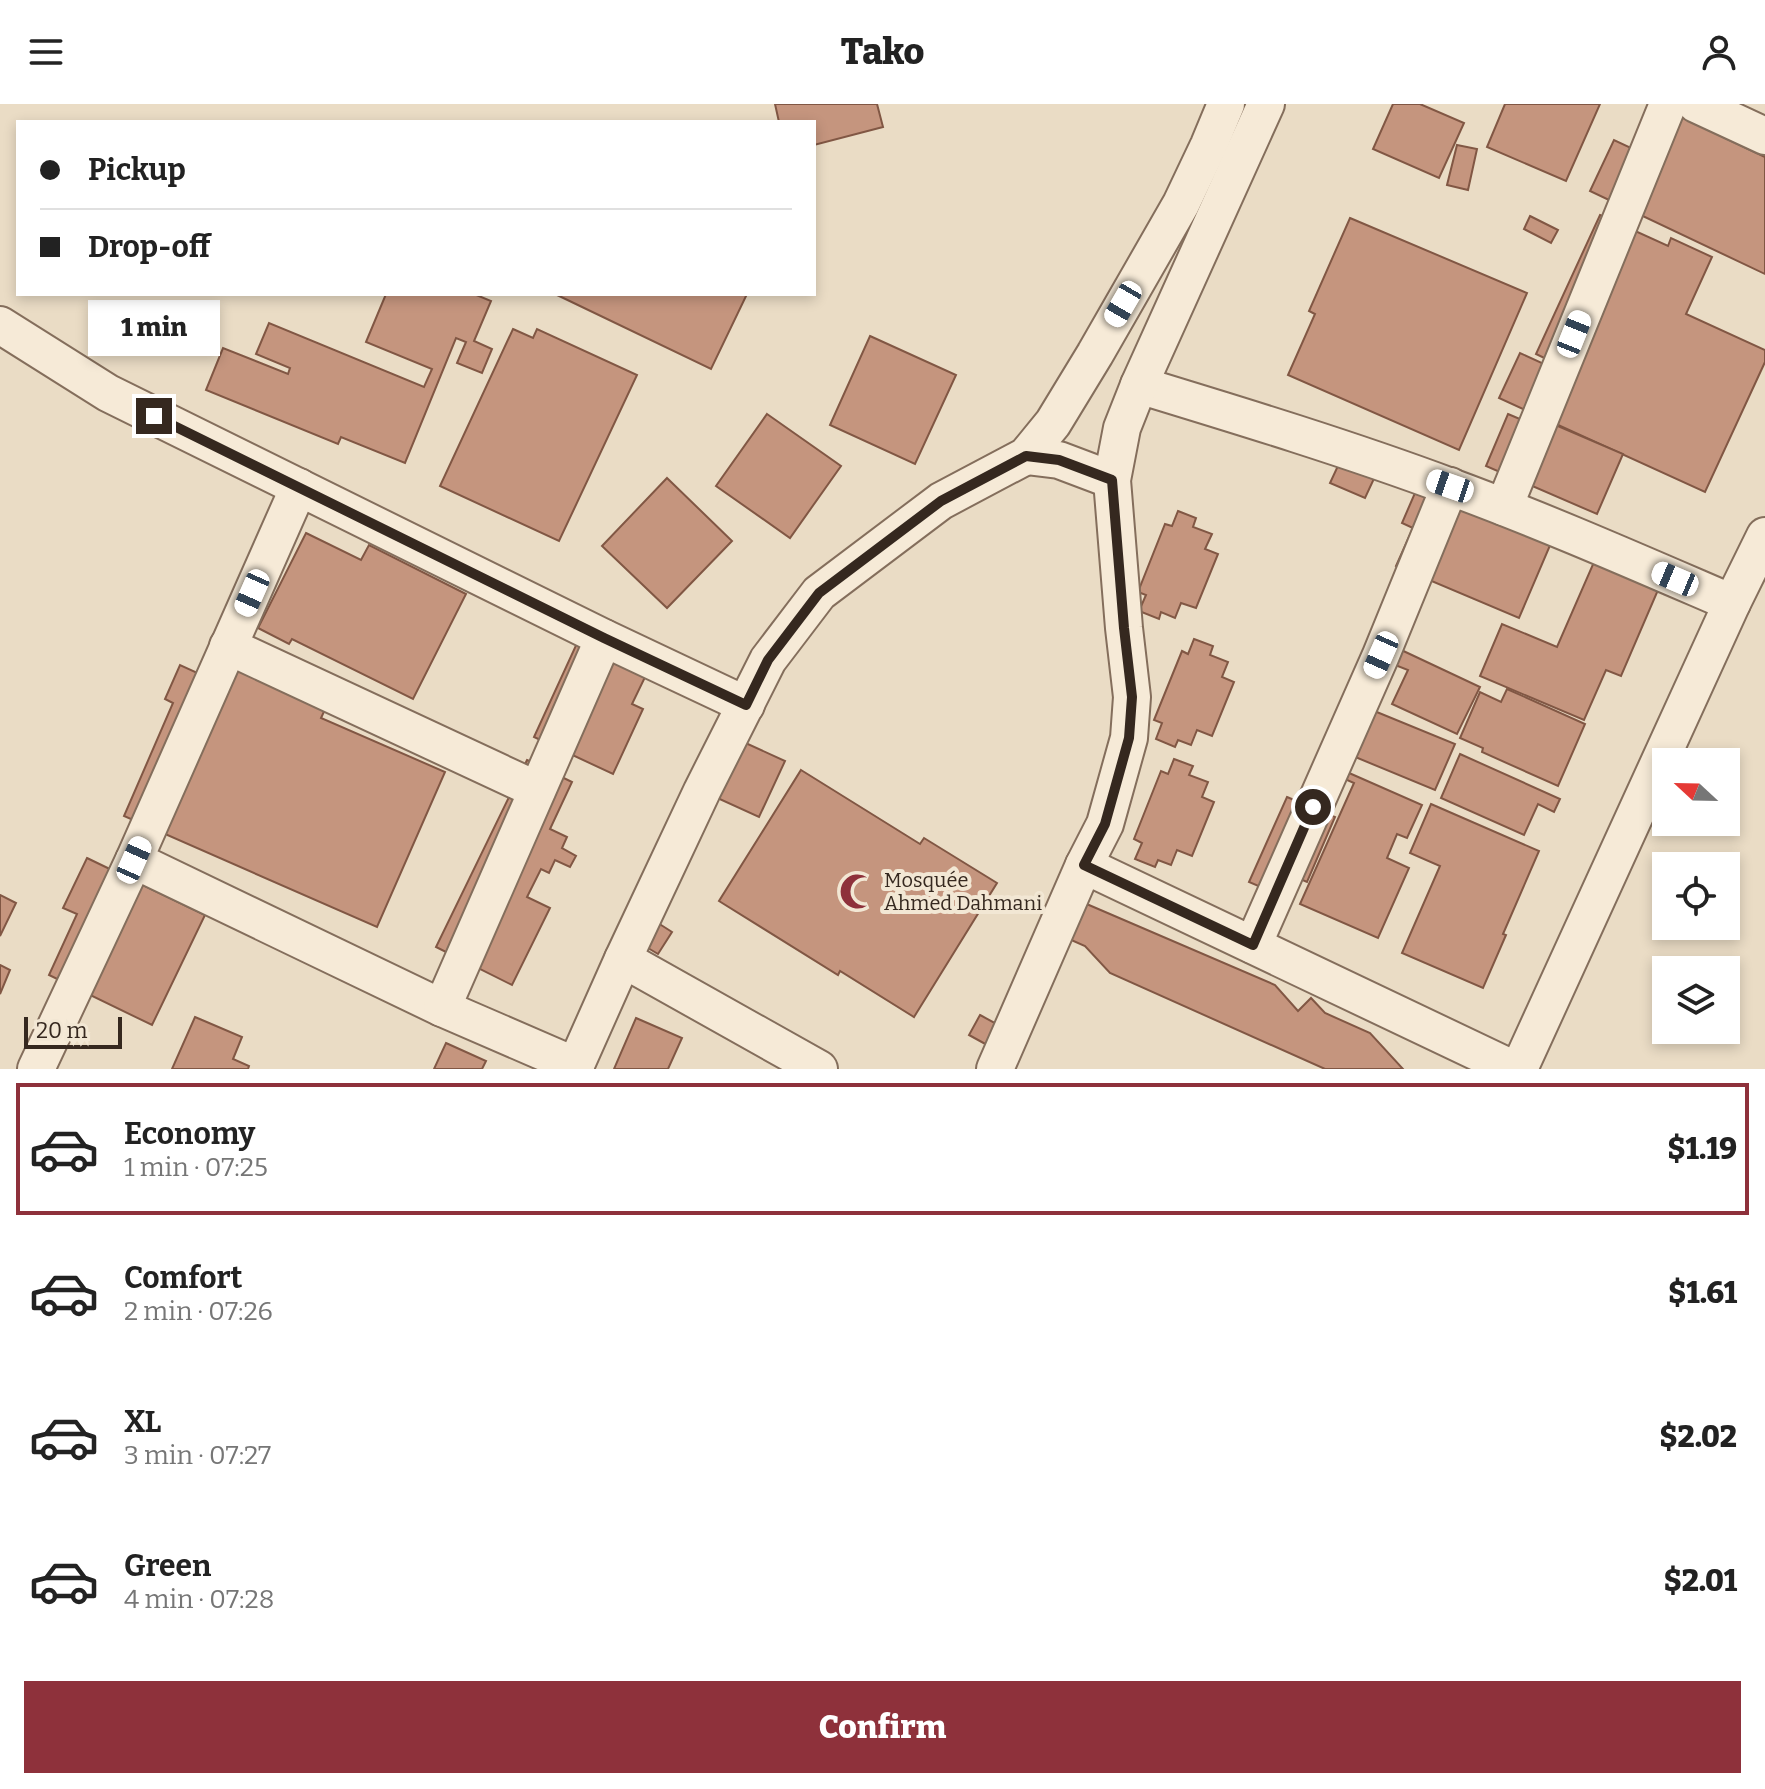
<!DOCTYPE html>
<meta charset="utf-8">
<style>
body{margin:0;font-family:Bitter,serif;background:#f6f6f6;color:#222;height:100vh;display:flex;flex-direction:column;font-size:30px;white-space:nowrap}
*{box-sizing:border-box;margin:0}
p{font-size:26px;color:#767676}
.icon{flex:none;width:44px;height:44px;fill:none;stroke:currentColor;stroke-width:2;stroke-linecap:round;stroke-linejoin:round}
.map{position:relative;height:965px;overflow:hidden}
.sheet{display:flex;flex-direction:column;background:#fff;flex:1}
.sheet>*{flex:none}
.top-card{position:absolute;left:16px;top:16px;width:800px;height:176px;border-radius:0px;box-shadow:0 4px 12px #0003;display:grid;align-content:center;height:176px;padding:0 24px;background:#fff}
.needle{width:52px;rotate:292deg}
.tools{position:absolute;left:1652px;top:644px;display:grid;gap:16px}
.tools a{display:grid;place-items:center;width:88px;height:88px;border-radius:0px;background:#fff;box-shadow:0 4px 12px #0003;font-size:40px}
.scale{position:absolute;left:24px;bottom:20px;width:98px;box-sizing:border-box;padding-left:8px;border:4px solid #35281f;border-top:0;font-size:22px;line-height:28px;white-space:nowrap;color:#35281f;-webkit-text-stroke:6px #f2e7d4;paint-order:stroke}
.end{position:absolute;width:36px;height:36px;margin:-18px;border:10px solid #35281f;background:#fff;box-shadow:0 0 0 4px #fff}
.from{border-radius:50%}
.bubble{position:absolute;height:56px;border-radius:0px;background:#fff;box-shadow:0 4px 12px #0003;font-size:26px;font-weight:800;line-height:56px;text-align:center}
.car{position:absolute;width:24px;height:48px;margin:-24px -12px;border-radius:10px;box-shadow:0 0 6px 2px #0007;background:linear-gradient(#fff 24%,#345 0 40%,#fff 0 76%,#345 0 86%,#fff 0)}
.top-card b{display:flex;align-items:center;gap:28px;height:76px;font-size:30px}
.top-card b+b{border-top:2px solid #e0e0e0}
.top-card i{width:20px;height:20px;background:#222}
ul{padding:14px 0 0;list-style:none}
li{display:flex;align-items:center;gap:24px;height:132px;margin:0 16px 12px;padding:0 8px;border:4px solid transparent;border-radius:0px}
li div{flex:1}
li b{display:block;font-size:30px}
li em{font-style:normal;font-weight:800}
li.selected{border-color:#8e313b}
li>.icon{width:72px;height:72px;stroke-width:1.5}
.primary-button{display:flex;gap:16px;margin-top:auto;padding:16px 24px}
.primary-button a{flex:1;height:92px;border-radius:0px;background:#8e313b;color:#fff;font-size:32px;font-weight:800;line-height:92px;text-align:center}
header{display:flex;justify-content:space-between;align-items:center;height:104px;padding:0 24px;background:#fff;font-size:36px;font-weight:800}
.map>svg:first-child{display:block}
</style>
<header><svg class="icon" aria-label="menu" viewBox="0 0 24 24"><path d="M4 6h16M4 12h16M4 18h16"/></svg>Tako<svg class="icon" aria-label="person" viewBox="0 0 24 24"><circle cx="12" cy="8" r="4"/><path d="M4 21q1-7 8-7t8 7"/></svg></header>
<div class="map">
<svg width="1765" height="965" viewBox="0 0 1765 965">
<rect width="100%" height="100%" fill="#eadcc5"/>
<g fill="#c5957e" stroke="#815744" stroke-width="2">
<path d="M775,0h102l6,23 -69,18v-23h-35z"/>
<path d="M1393,0h27l44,19 -25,55 -66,-29z"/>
<path d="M1505,0h95l-34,77 -79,-34z"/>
<path d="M1671,8l94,45v117l-175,-83 24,-51 36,17z"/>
<path d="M1457,41l20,4 -9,41 -21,-5z"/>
<path d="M1600,111l68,31 3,-8 41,19 -26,57 79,36v12l-60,130 -206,-94 21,-45 39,18 2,-5 -25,-12z"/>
<path d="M1530,112l28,14 -7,13 -27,-14z"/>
<path d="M1350,114l177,75 -68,157 -171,-75 27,-61 -6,-3z"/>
<path d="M386,190h88l17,7 -17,40 18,8 -10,24 -25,-10 9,-21 -10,-4 -51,125 -64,-26 -3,7 -132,-54 17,-42 65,26 2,-6 -34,-14 13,-31 155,64 8,-18 -66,-27z"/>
<path d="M555,190h192l-36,75z"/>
<path d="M513,225l20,9 4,-9 100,46 -78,166 -119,-55z"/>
<path d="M870,232l86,39 -41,89 -85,-39z"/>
<path d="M767,310l74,52 -51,72 -74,-52z"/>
<path d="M1508,310l19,8 3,-8 93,40 -26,60 -111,-48z"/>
<path d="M1343,351l35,15 -13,28 -35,-15z"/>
<path d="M667,374l65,63 -65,67 -65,-62z"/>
<path d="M1418,382l136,50 -35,82 -123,-52 17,-38 -11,-5z"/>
<path d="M1178,407l18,7 -3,9 19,7 -7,15 13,5 -22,54 -15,-5 -6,15 -14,-6 -2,7 -20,-8 7,-16 -8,-3 27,-68 7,2z"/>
<path d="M306,429l55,27 8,-15 97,49 -53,105 -121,-60 -3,5 -31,-16z"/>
<path d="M1594,458l64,28 -37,86 -15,-6 -22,50 -104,-44 22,-52 55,23z"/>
<path d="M1194,535l19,7 -3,9 18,7 -6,15 12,5 -22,54 -15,-6 -6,15 -13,-5 -3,7 -19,-8 6,-16 -8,-3 28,-69 6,3z"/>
<path d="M578,537l69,32 -15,31 11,5 -30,65 -79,-37z"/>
<path d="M1397,544l83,39 -23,47 -65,-30 16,-34 -18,-7z"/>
<path d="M227,554l101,45 -7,15 124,54 -68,155 -253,-111 49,-113 -8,-4 15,-34 37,17z"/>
<path d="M1507,585l78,35 -27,62 -76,-34 1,-4 -23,-10 20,-46 21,10z"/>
<path d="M1367,604l88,36 -20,46 -87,-36z"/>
<path d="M728,631l57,26 -26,56 -57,-26z"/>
<path d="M1460,650l100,45 -6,13 -16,-8 -14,31 -83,-37z"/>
<path d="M1174,655l19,7 -4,9 19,7 -6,15 12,5 -22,54 -15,-6 -6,15 -13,-5 -3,7 -20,-8 7,-16 -8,-4 27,-68 7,3z"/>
<path d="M527,656l45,22 -22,47 17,8 -5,11 14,8 -6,11 -15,-7 -6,13 -8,-4 -14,28 23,11 -38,77 -76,-38z"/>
<path d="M1340,665l82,36 -15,33 -10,-4 -10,24 22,10 -31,70 -78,-34 54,-121 -16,-7z"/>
<path d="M801,666l119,74 4,-6 73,45 -83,134 -74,-46 -2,4 -119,-74z"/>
<path d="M1287,693l48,20 -28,65 -9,-4 -9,21 -40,-17z"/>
<path d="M1431,700l108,47 -36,83 3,1 -23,53 -81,-35 38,-87 -30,-13z"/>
<path d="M87,754l118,57 -53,110 -103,-50 28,-61 -14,-6z"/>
<path d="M0,791l16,8 -16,33z"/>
<path d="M1075,795l200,86 23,26 13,-13 14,15 45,20 33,36h-78l-215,-96 -25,-27 -34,-15z"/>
<path d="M647,812l25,16 -14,22 -25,-15z"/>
<path d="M0,861l10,5 -10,24z"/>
<path d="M980,911l37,20 -6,34h-35l13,-23 -20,-11z"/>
<path d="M195,913l47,20 -9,22 16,7 -1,3h-76z"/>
<path d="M636,914l46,20 -14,31h-54z"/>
<path d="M446,939l40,18 -4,8h-48z"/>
</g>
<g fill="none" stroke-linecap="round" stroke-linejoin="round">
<defs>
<g id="minor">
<path d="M1696,0l69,32"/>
<path d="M0,221l108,68 496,245 142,67"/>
<path d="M1139,281c105,32 210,64 312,102 95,35 188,76 281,116"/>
<path d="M1026,352l33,4 53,20"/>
<path d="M299,383l-165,373 308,148 162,-370"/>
<path d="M1504,403l164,-403"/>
<path d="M228,542l309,144"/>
<path d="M1084,761l429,204"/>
<path d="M1253,841l128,-290 69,-169"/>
<path d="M623,855l196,110"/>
<path d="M442,904l134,58"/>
<path d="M36,965l98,-209"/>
<path d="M574,965l49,-110 79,-168 66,-131 51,-67 122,-92 85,-45 27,-33 42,-69 86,-150 28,-59 17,-41"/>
<path d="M995,965l89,-204 21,-41 24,-86 3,-41 -8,-69 -12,-148 10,-52 17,-43 127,-281"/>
<path d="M1519,965l213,-466 33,-67"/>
</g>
</defs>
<use href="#minor" stroke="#846e5c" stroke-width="40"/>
<use href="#minor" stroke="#f6ead7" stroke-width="36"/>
</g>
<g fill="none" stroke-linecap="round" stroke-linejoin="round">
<path stroke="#35281f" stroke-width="10" d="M154,312l450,222 142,67 22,-45 51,-67 122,-92 85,-45 33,4 53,20 12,148 8,69 -3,41 -24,86 -21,41 169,80 60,-138"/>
</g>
<defs>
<symbol id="mosque-bare" viewBox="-9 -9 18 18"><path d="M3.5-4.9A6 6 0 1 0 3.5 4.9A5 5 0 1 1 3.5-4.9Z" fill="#8e313b" stroke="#f2e7d4" stroke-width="2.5" paint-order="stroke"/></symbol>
</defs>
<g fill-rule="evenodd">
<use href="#mosque-bare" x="832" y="762" width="51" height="51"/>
</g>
<g text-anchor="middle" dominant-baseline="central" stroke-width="8" stroke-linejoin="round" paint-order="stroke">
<g font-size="20" fill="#35281f" stroke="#f2e7d4" text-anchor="start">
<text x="884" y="776">Mosquée<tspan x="884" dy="23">Ahmed Dahmani</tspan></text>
</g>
</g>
</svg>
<div class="tools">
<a><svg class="needle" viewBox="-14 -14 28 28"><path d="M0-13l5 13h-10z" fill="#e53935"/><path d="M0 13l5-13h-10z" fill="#767676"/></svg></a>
<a><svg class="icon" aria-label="locate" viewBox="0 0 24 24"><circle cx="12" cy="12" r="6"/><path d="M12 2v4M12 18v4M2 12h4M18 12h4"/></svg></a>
<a><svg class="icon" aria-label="layers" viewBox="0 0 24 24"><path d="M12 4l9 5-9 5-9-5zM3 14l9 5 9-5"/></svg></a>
</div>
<div class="scale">20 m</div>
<i class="end from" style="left:1313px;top:703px"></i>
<i class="end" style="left:154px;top:312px"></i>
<div class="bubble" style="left:88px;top:196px;width:132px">1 min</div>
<i class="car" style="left:1123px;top:200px;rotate:210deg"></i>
<i class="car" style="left:1574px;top:230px;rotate:22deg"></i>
<i class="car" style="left:1450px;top:382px;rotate:289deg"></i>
<i class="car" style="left:1675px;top:475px;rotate:293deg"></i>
<i class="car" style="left:252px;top:489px;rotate:204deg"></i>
<i class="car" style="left:1381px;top:551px;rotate:204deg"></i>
<i class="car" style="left:134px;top:756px;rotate:24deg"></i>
<div class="top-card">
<b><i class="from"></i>Pickup</b>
<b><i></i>Drop-off</b>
</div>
</div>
<section class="sheet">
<ul>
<li class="selected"><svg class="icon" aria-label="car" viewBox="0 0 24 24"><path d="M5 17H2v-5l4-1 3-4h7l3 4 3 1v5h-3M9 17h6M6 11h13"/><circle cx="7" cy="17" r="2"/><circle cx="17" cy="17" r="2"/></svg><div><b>Economy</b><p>1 min · 07:25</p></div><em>$1.19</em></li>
<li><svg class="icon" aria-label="car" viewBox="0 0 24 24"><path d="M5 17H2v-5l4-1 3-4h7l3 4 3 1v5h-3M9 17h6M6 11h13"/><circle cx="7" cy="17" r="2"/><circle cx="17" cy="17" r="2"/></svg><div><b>Comfort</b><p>2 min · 07:26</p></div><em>$1.61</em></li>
<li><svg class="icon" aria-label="car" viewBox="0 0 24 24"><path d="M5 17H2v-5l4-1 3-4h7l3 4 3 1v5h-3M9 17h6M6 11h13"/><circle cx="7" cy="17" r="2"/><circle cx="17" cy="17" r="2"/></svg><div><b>XL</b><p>3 min · 07:27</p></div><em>$2.02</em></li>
<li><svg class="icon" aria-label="car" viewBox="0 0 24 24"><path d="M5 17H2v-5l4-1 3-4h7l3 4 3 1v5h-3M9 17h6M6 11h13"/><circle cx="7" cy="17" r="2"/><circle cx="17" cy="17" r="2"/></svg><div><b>Green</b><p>4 min · 07:28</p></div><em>$2.01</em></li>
</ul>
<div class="primary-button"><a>Confirm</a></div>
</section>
